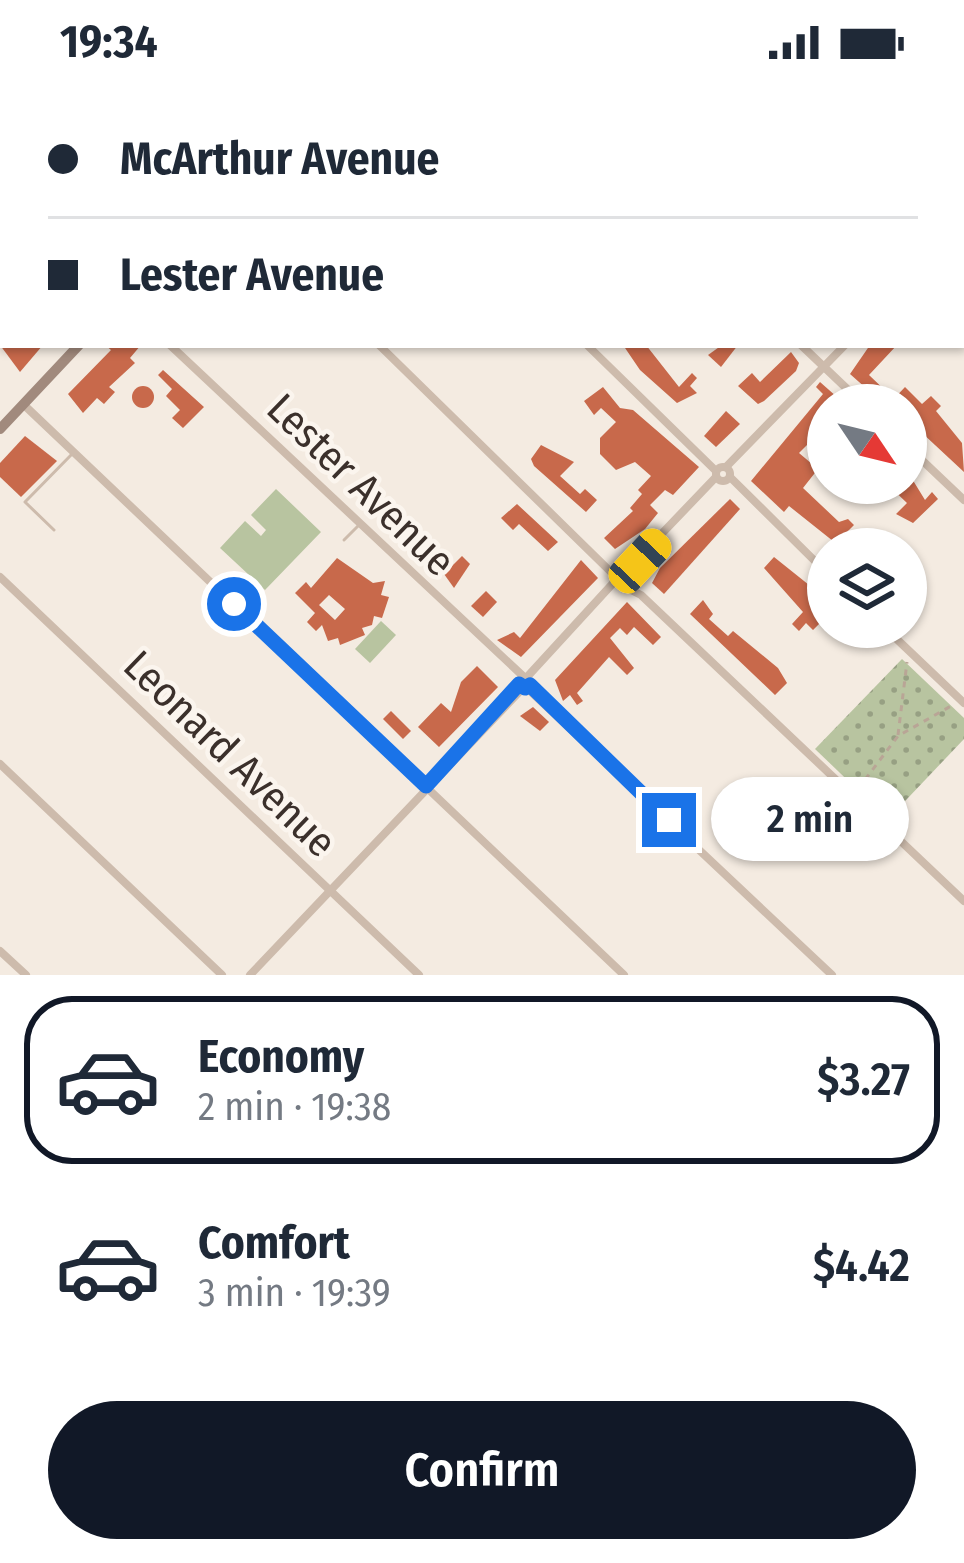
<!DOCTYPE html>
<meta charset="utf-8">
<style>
body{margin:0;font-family:"Fira Sans Condensed",sans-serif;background:#f6f6f7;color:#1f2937;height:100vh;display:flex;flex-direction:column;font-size:45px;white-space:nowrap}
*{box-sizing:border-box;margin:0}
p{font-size:39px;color:#747a83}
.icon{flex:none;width:66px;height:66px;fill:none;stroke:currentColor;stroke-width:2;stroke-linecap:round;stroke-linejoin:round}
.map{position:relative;height:891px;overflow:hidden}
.details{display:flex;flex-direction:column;background:#fff;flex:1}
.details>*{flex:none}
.guide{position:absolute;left:0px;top:0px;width:966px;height:264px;box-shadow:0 3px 9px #0004;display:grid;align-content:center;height:264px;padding:0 48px;background:#fff}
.needle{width:78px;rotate:125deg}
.fabs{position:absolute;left:807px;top:300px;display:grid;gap:24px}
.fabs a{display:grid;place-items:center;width:120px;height:120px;border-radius:50%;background:#fff;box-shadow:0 3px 9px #0004;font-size:60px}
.end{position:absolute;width:54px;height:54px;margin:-27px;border:15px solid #1a73e8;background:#fff;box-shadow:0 0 0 6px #fff}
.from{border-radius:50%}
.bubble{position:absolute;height:84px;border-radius:42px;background:#fff;box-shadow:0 3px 9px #0004;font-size:39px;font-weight:600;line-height:84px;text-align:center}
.car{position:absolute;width:36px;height:72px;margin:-36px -18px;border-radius:15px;box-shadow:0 0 9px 3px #0007;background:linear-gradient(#f5c518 24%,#345 0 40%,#f5c518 0 76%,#345 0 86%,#f5c518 0)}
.guide b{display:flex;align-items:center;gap:42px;height:114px;font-size:45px}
.guide b+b{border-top:3px solid #e0e1e3}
.guide i{width:30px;height:30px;background:#1f2937}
ul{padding:21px 0 0;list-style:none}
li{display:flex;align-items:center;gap:36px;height:168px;margin:0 24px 18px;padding:0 24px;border:6px solid transparent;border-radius:48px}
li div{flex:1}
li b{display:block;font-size:45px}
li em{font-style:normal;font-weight:600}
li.on{border-color:#111827}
li>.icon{width:108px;height:108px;stroke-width:1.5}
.cta{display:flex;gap:24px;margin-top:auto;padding:24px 48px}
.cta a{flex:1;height:138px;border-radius:72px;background:#111827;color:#fff;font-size:48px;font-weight:600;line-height:138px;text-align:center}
.status{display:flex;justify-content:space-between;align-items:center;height:84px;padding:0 60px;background:#fff;direction:ltr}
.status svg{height:33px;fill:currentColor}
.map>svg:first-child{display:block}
</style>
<div class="status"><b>19:34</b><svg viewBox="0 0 49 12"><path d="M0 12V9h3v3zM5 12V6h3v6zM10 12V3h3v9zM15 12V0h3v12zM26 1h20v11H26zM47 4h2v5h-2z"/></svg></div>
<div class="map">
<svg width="964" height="891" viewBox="0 0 964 891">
<defs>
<pattern id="park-dots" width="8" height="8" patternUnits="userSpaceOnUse" patternTransform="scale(3)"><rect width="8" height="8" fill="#b8c4a0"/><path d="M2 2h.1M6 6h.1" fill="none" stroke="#97a083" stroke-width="1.8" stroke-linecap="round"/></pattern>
</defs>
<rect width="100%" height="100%" fill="#f4ebe1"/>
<g fill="#b8c4a0">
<path d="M276,405l45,43 -56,58 -45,-42 25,-27 16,15 5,-6 -15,-15z"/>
<path d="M381,537l15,14 -26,28 -15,-14z"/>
</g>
<path fill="url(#park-dots)" d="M902,575l62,59v21l-76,80 -73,-70z"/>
<g fill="#c8694b" fill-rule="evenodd">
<path d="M0,261h43l-23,27z"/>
<path d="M105,261h36l-11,13 5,5 -26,24 6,5 -11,12 -7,-6 -14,15 -15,-19 43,-44z"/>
<path d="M623,261h23l33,42 13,-14 5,5 -7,8 7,7 -20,10 -37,-33z"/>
<path d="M722,261h16l-17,22 -13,-12z"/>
<path d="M870,261h27l-28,30 23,22 -7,8 -35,-31z"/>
<path d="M791,268l8,11 -3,8 -32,30 -6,3 -20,-18 14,-13 8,9z"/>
<path d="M163,286l41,37 -21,21 -11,-10 8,-8 -14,-14 6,-7 -14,-14z"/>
<path d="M820,298l26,23h-21l-10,11 13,12v10l-7,-7 -22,22 19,16 -15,19 36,34 9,-3 6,6 -10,10 14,14h-15l-54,-43 -5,6 -33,-31 72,-87 -7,-7z"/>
<circle cx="143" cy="313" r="11"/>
<path d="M603,303l17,21 13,2 66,57 -26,28 -8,-5 -15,15 8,8 -13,16 -30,20 -11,-11 29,-27 -3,-3 12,-14 -4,-4 13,-14 -16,-14 -19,8 -16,-16v-16l16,-16 -15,-14 -7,7 -10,-14z"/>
<path d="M905,303l17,17 9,-8 10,10 -5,5 26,32 2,29 -58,-54v-13h-18z"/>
<path d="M726,327l14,13 -24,23 -12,-11z"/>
<path d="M25,352l32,25 -36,36 -21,-20v-14z"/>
<path d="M541,361l33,17 -14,14 20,18 5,-5 12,11 -11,12 -52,-46 -3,-7z"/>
<path d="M906,385l19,31 7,-8 6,7 -25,24 -17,-9 11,-11 -21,-20h20z"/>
<path d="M730,415l10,10 -76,85 -12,-11 8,-15z"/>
<path d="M517,420l41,38 -10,9 -29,-27 -6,6 -12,-12z"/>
<path d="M462,472l8,8 -16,24 -10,-14z"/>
<path d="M774,473l40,32 -6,6 10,10 5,-5 5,4v11l-15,15 -7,-7 -7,8 -7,-7 11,-12 -39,-44z"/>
<path d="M337,474l36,25 12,-2 -4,14 8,2 -7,21 -8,-2 -2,9 -10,3 3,7 -25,10 -2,-7 -10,3 -6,-16 -6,6 -9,-9 8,-9 -20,-20 11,-11 5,6zM329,511l16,14 -10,11 -16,-15z"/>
<path d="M581,476l17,18 -77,79 -24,-17 17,-8 6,6z"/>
<path d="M486,507l11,11 -14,15 -12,-11z"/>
<path d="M703,516l10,14 -4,5 19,17 5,-5 45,37 9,15 -12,12 -85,-81z"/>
<path d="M627,518l34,35 -8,8 -19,-18 -7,8 -7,-7 -10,10 24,30 -7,7 -18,-18 -32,36 6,8 -6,4 -7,-10 -7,6 -8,-21z"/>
<path d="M477,582l21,21 -59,60 -21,-20 23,-24 10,9 10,-30z"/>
<path d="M533,623l16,15 -9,9 -20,-15z"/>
<path d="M391,627l20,20 -8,8 -20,-20z"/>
</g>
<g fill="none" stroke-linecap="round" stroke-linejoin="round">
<g stroke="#b9a596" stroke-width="3" stroke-dasharray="6 6" stroke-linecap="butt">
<path d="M76,0h2"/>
<path d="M110,0l6,3"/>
<path d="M221,0l6,3"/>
<path d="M137,3l2,-3"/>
<path d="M188,3l2,-3"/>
<path d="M272,3l5,-3"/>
<path d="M898,651l9,-73"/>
<path d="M858,705l40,-53 53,-30"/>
</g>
<g stroke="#cdbbac" stroke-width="3">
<path d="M54,446l-29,-28 48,-49"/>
<path d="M344,456l14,-14"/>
</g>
<g stroke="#cdbbac" stroke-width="8">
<path d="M546,0l2,3"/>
<path d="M736,0l3,3"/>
<path d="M933,0l3,3"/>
<path d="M835,3l3,-3"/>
<path d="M963,29h1"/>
<path d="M0,59l3,3"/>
<path d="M0,170l3,-3"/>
<path d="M963,216l1,1"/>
<path d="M170,261l354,332"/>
<path d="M379,261l237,232"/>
<path d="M587,261l129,126"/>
<path d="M801,261l63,60"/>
<path d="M23,320l601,571"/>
<path d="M906,361l58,55"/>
<circle cx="723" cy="390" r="7"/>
<path d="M726,383l119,-122"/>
<path d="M730,393l98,97"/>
<path d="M626,487l90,-94"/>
<path d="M0,493l419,398"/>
<path d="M625,502l6,-10 -8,-5 -6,4 2,9 22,11 323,306"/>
<path d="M884,543l80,76"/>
<path d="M527,593l89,-97"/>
<path d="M527,593l4,7 -8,4 -4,-8z"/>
<path d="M527,604l305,287"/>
<path d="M0,680l222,211"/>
<path d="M0,867l26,24"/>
<path d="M250,891l273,-287"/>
</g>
<g stroke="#a18a7d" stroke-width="10">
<path d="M326,3l2,-3"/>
<path d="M0,345l79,-84"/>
</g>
</g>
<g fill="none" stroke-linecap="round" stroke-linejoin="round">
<path stroke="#1a73e8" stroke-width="15" d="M234,520l192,182 93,-102 6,4 5,-3 139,135"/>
</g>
<g text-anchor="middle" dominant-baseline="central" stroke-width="9" stroke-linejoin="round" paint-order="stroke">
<g font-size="42" fill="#3b302b" stroke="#fbf5ee">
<text transform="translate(361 401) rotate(44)">Lester Avenue</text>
<text transform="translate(230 670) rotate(44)">Leonard Avenue</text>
</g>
</g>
</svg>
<div class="fabs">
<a><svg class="needle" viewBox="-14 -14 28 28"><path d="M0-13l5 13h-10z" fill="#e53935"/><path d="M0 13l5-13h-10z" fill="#747a83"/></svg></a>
<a><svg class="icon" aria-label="layers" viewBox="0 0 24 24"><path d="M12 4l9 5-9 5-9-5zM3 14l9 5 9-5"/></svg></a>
</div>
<i class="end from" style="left:234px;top:520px"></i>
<i class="end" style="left:669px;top:736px"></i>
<div class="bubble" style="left:711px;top:693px;width:198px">2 min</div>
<i class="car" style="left:640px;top:477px;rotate:43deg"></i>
<div class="guide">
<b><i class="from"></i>McArthur Avenue</b>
<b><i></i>Lester Avenue</b>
</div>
</div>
<section class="details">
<ul>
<li class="on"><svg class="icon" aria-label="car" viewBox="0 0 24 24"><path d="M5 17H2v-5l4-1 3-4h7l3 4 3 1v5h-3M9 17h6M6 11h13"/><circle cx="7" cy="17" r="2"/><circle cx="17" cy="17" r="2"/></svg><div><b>Economy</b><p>2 min · 19:38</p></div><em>$3.27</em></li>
<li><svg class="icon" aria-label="car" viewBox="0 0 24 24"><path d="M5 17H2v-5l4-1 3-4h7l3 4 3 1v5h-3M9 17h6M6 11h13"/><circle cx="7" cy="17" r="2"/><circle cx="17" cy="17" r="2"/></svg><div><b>Comfort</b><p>3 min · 19:39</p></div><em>$4.42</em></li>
</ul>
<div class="cta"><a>Confirm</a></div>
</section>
